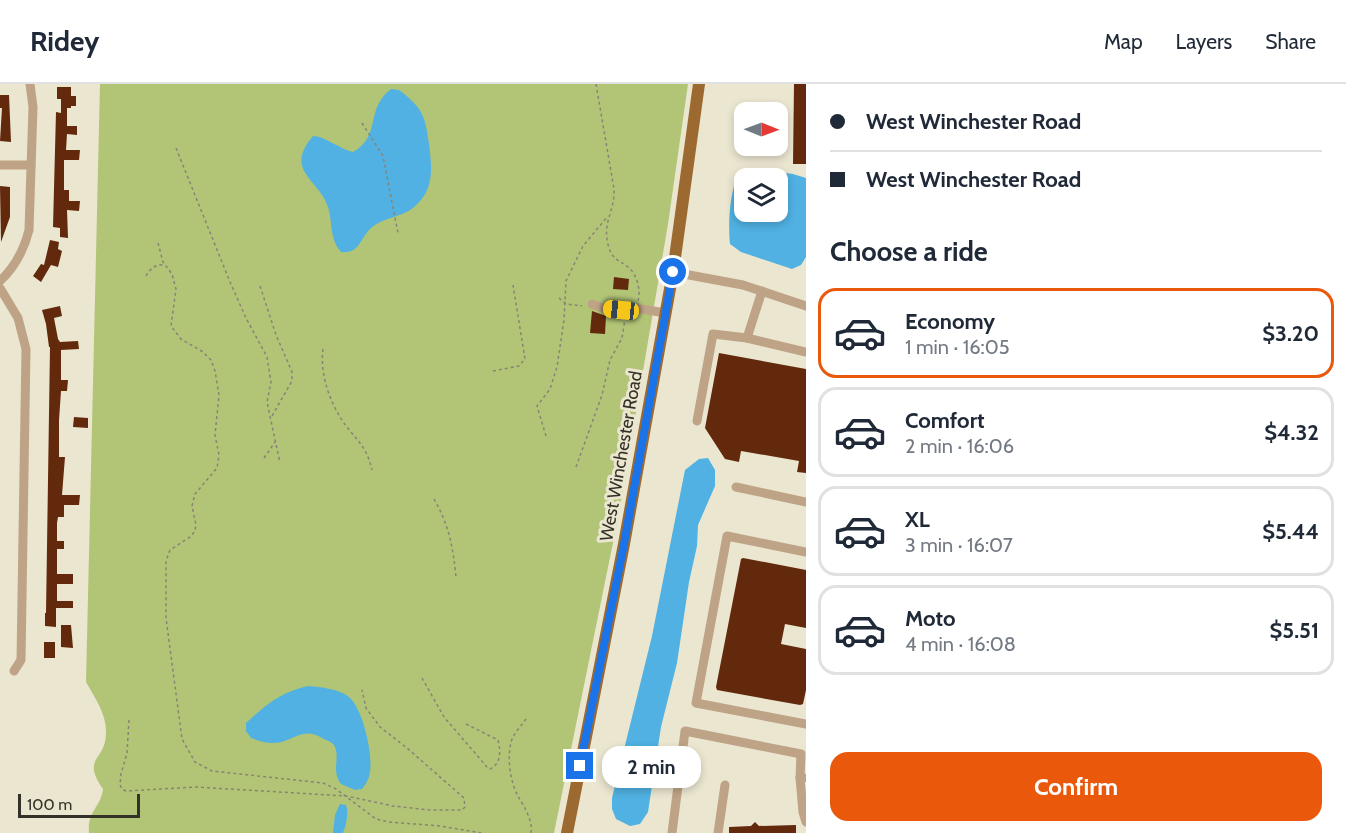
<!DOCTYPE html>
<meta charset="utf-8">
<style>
body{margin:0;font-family:Cabin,sans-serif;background:#f2f2f3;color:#1f2937;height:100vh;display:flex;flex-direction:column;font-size:22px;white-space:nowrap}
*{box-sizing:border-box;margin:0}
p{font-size:20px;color:#747a83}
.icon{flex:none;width:33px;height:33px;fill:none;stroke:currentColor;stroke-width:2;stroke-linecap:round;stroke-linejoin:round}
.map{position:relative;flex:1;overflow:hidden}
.details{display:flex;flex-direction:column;background:#fff;width:540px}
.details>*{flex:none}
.guide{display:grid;align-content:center;height:132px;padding:0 24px;background:#fff}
.needle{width:39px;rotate:91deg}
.controls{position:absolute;left:734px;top:18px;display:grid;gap:12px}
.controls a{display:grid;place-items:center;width:54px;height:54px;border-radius:12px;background:#fff;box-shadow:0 3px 9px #0003;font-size:30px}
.scale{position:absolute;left:18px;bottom:15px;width:122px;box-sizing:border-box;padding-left:6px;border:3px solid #333128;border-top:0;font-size:16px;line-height:21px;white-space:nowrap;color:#333128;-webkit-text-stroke:4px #ebe6d0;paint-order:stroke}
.end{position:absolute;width:27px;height:27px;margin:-14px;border:8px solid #1a73e8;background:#fff;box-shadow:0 0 0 3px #fff}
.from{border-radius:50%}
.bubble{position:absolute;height:42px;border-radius:18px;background:#fff;box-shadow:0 3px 9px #0003;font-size:20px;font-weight:700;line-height:42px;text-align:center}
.car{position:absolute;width:18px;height:36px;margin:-18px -9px;border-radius:8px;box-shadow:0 0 4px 2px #0007;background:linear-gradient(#f5c518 24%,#345 0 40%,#f5c518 0 76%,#345 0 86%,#f5c518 0)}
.guide b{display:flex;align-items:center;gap:21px;height:57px;font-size:22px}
.guide b+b{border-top:2px solid #e0e1e3}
.guide i{width:15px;height:15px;background:#1f2937}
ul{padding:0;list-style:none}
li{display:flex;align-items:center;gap:18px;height:90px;margin:0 12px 9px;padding:0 12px;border:3px solid #e0e1e3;border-radius:18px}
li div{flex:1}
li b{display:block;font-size:22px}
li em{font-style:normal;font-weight:700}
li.on{border-color:#ea580c}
li>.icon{width:54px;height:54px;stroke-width:1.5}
h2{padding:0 24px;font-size:27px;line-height:72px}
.action{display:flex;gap:12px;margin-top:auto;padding:12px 24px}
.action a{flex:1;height:69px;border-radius:18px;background:#ea580c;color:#fff;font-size:24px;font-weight:700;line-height:69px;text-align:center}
header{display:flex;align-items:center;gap:36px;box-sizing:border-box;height:84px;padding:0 30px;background:#fff;border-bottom:2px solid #e0e1e3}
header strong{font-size:28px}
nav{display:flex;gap:33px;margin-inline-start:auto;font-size:21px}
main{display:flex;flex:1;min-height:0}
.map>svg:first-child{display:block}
</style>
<header>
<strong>Ridey</strong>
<nav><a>Map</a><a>Layers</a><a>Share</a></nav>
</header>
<main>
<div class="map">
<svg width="806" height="749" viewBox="0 0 806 749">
<rect width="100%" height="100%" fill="#ebe6d0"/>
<path fill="#b2c576" d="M100,0h588l-20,140 -50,294 -64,315h-465c-2,-22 12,-26 14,-44 -22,-32 2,-27 3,-55 1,-19 -11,-36 -20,-52z"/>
<g fill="#50b1e2" fill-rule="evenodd">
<path d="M391,5l8,1c6,4 16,13 20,19 7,10 8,23 10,35 3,25 6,46 -16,64 -13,10 -30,9 -42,20 -11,10 -11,26 -30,24 -12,-14 -8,-29 -13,-45 -8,-27 -45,-36 -15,-71 11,0 27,13 40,16 29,-16 11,-42 38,-63z"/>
<path d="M751,84l42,6 13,4v79l-5,8 -9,4 -51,-17 -11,-8c-2,-15 -1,-62 12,-72 1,-1 8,-4 9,-4zM744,94h33v34h-33z"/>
<path d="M708,374l7,12v16l-17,39 -1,21 -8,36 -12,81 -16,64 -13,85 -8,12 -10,2 -14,-7 -4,-10v-11l40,-162 33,-166 14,-11z"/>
<path d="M308,602c13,1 31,3 41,11 14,12 24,57 21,75 -1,7 -4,12 -8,17l-7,1 -14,-6c-10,-14 -1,-24 -6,-37 -2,-5 -7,-6 -11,-8 -24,-15 -30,5 -54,4 -6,0 -13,-3 -19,-5l-5,-7v-8c19,-18 37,-32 62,-37z"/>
<path d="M340,720l6,1c3,8 0,20 -3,28h-10l2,-18z"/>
</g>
<g fill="#63290d">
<path d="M794,0h12v80h-13z"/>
<path d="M57,3h14v9h5v10h-5v2h-4v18h10v9l-10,-1 -1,16h14l-1,10h-15v30h5v11h11l-1,10 -12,-1 1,28 -8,-1v-9l-7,-1 3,-115 5,1v-14h-4z"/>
<path d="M0,11h9l2,47 -11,-1 2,-33h-2z"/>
<path d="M0,102l10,1v30l-9,25z"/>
<path d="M50,156l9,2 -1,7 4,2 -4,16 -7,-2 -10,17 -8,-6 8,-12 3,1z"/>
<path d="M614,193l15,2 -1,11 -15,-1z"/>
<path d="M60,222l2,10 -8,2 4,21 2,3 18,-1 1,8 -18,1v30h7l-1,11h-6l-2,29v37h6l-3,38h18l-1,10h-15v12h-6l-1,6v18h7v8h-7v25h16v10h-16v17h16v7h-17v19l-11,-1v-13h1l4,-266h-1l-3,-23 -4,-14z"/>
<path d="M592,227l14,5 -1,18 -15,-1z"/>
<path d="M719,269l87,16v104l-9,-1 2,-11 -58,-10 -2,11 -14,-3 -20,-31z"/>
<path d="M74,333l14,1v10l-15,-1z"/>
<path d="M743,474l63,12v58l-21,-4 -4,20 25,5v41l-3,14 -3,1 -83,-15 -1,-3 25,-128z"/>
<path d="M61,541h10l2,23 -12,-1z"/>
<rect x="44" y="558" width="11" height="16"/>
<path d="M755,738l4,4 37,-1v8h-67v-6l22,-1z"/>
</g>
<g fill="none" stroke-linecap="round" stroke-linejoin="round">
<g stroke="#878475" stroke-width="1.5" stroke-dasharray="3 3" stroke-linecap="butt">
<path d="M596,0l18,105c1,24 -13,33 -5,59 4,12 10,12 19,19 9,7 13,23 10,34"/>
<path d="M362,39l21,33 15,77"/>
<path d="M176,64l54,134 16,36 21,39 4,25 -4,20 13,61"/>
<path d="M158,159l5,19 9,12 4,15 -5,37 10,13 22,13 8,8 4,11 4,24 -4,40 4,20 -2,13 -22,26 -3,12 4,19 -1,6 -5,6 -20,13 -4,11v57l16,121 13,23 17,9 111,12 13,6 40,30 13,3 51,4 42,7"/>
<path d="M146,192c4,-7 9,-12 18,-11"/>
<path d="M260,202l16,49 16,37v9l-20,35"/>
<path d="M559,214l7,6 16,2"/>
<path d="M323,265c-3,23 5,48 17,68 13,21 26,26 32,53"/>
<path d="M493,287l26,-5 6,-7 -12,-74"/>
<path d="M546,352l-9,-30 13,-17 7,-22 7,-47 2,-39 17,-35 25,-30"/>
<path d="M264,374l11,-16"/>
<path d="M576,383l26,-72 8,-35 12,-22 3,-19"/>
<path d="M434,415c15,26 19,48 22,78"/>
<path d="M422,594l22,39 43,50 3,2c11,-5 11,-18 8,-29l-34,-17"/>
<path d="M526,635c-5,7 -12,14 -15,23 -4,18 -1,40 8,56 6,10 14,23 12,35"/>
<path d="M129,636l-2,33 -6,21 -1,11 2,4 4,2 70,-4 150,9 47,10 37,4h32l3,-3 -1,-9 -57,-50 -27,-21 -14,-19 -4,-18"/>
</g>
<g stroke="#bfa386" stroke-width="9">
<path d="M0,81h31"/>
<path d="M673,188l70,13 63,21"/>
<path d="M0,197c15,-14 24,-31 29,-51l4,-123 -3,-23"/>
<path d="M0,204l18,30 8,31 -5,311 -7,11"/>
<path d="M592,220l14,5 15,1 15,-2 29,5"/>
<path d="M747,254l59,14"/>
<path d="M697,337l16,-87 34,4 15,-47"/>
<path d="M736,403l70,15"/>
<path d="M806,468l-79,-16 -31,167 110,21"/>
<path d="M804,694h-4l3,34 3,10"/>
<path d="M672,749l13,-102 116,23 -1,24"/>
<path d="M718,749l7,-48"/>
</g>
<path stroke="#9c6a30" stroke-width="12" d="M567,749l57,-289 49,-272 26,-188"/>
</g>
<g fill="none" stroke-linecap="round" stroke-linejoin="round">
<path stroke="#1a73e8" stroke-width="8" d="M580,682l44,-222 49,-272"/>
</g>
<g text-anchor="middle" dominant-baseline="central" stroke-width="6" stroke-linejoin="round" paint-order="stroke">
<g font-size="18" fill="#333128" stroke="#ebe6d0">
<text transform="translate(621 372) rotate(-80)">West Winchester Road</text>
</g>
</g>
</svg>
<div class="controls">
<a><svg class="needle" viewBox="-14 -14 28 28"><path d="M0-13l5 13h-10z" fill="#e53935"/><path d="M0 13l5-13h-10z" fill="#747a83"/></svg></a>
<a><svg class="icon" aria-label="layers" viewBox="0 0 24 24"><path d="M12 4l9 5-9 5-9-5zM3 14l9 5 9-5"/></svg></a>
</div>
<div class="scale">100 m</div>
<i class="end from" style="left:673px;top:188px"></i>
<i class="end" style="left:580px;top:682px"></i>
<div class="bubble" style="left:602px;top:662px;width:99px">2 min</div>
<i class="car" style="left:621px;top:226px;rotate:276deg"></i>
</div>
<section class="details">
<div class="guide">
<b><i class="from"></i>West Winchester Road</b>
<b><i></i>West Winchester Road</b>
</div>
<h2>Choose a ride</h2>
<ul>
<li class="on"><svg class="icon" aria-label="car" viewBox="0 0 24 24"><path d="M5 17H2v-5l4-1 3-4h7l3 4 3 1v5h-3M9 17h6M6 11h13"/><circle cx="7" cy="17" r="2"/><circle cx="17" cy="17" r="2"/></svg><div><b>Economy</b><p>1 min · 16:05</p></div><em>$3.20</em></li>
<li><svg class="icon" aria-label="car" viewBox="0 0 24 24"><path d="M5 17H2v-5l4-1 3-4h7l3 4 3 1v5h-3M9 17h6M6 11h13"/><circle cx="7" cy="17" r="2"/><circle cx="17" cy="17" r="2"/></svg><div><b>Comfort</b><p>2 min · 16:06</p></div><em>$4.32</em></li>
<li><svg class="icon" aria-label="car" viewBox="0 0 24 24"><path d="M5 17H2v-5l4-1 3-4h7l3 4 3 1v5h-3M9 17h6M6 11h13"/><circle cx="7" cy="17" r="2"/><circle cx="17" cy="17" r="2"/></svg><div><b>XL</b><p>3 min · 16:07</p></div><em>$5.44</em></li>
<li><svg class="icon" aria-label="car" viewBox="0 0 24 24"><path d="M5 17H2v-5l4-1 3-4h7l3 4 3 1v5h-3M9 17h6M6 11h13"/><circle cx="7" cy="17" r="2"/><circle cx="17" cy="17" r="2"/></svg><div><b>Moto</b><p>4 min · 16:08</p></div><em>$5.51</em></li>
</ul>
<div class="action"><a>Confirm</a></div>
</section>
</main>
